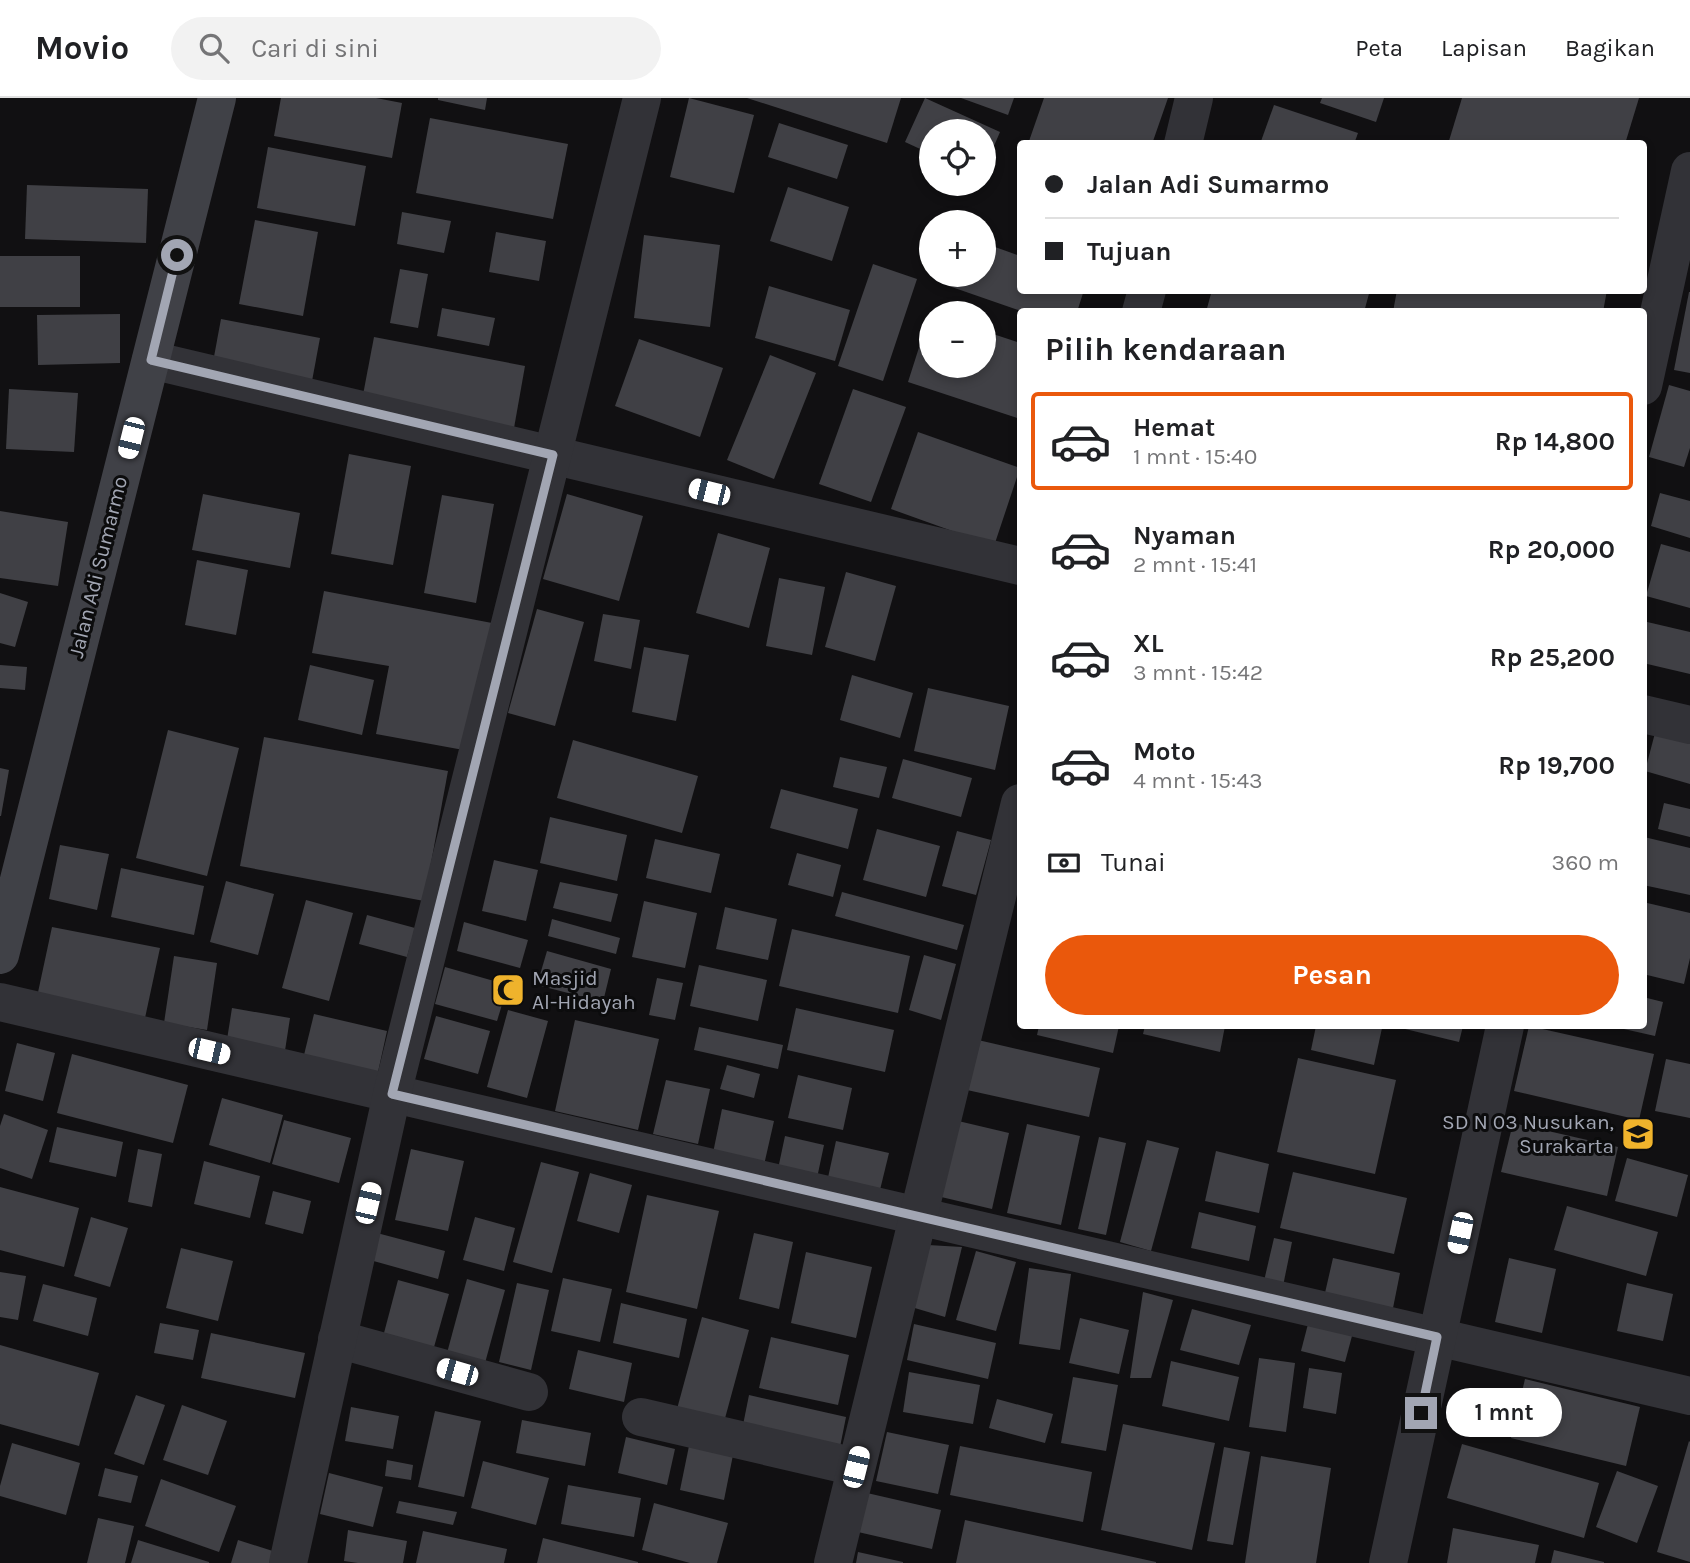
<!DOCTYPE html>
<html lang="id">
<meta charset="utf-8">
<style>
body{margin:0;font-family:Karla,sans-serif;background:#f2f2f2;color:#202124;height:100vh;display:flex;flex-direction:column;font-size:26px;white-space:nowrap}
*{box-sizing:border-box;margin:0}
p{font-size:23px;color:#757577}
.icon{flex:none;width:38px;height:38px;fill:none;stroke:currentColor;stroke-width:2;stroke-linecap:round;stroke-linejoin:round}
.map{position:relative;flex:1;overflow:hidden}
.side{position:absolute;left:1017px;top:210px;width:630px;height:721px;display:flex;flex-direction:column;background:#fff;border-radius:7px;box-shadow:0 4px 10px #0003}
.side>*{flex:none}
.banner{position:absolute;left:1017px;top:42px;width:630px;height:154px;border-radius:7px;box-shadow:0 4px 10px #0003;display:grid;align-content:center;height:154px;padding:0 28px;background:#fff}
.tools{position:absolute;left:919px;top:21px;display:grid;gap:14px}
.tools a{display:grid;place-items:center;width:77px;height:77px;border-radius:50%;background:#fff;box-shadow:0 4px 10px #0003;font-size:35px}
.end{position:absolute;width:32px;height:32px;margin:-16px;border:9px solid #a2a6b3;background:#111;box-shadow:0 0 0 4px #111}
.from{border-radius:50%}
.bubble{position:absolute;height:49px;border-radius:24px;background:#fff;box-shadow:0 4px 10px #0003;font-size:23px;font-weight:700;line-height:49px;text-align:center}
.car{position:absolute;width:21px;height:42px;margin:-21px -10px;border-radius:9px;box-shadow:0 0 5px 2px #0007;background:linear-gradient(#fff 24%,#345 0 40%,#fff 0 76%,#345 0 86%,#fff 0)}
.banner b{display:flex;align-items:center;gap:24px;height:66px;font-size:26px}
.banner b+b{border-top:2px solid #e0e0e0}
.banner i{width:18px;height:18px;background:#202124}
ul{padding:0;list-style:none}
li{display:flex;align-items:center;gap:21px;height:98px;margin:0 14px 10px;padding:0 14px;border:4px solid transparent;border-radius:7px}
li div{flex:1}
li b{display:block;font-size:26px}
li em{font-style:normal;font-weight:700}
li.on{border-color:#ea580c}
li>.icon{width:63px;height:63px;stroke-width:1.5}
h2{padding:0 28px;font-size:32px;line-height:84px}
.pay{display:flex;align-items:center;gap:18px;height:77px;padding:0 28px;font-size:26px}
.pay p{margin-inline-start:auto}
.cta{display:flex;gap:14px;margin-top:auto;padding:14px 28px}
.cta a{flex:1;height:80px;border-radius:42px;background:#ea580c;color:#fff;font-size:28px;font-weight:700;line-height:80px;text-align:center}
header{display:flex;align-items:center;gap:42px;box-sizing:border-box;height:98px;padding:0 35px;background:#fff;border-bottom:2px solid #e0e0e0}
header strong{font-size:33px}
nav{display:flex;gap:38px;margin-inline-start:auto;font-size:24px}
.search{width:490px;height:63px;background:#f2f2f2;display:flex;align-items:center;gap:18px;box-sizing:border-box;padding:0 24px;border-radius:38px;color:#757577;font-size:26px}
.map>svg:first-child{display:block}
</style>
<header>
<strong>Movio</strong>
<div class="search"><svg class="icon" aria-label="search" viewBox="0 0 24 24"><circle cx="10" cy="10" r="6"/><path d="M15 15l6 6"/></svg>Cari di sini</div>
<nav><a>Peta</a><a>Lapisan</a><a>Bagikan</a></nav>
</header>
<div class="map">
<svg width="1690" height="1465" viewBox="0 0 1690 1465">
<rect width="100%" height="100%" fill="#111012"/>
<g fill="#404045">
<path d="M281,0h95l26,5 -10,55 -118,-22z"/>
<path d="M438,0h49l-2,12 -47,-10z"/>
<path d="M689,0l65,17 -20,78 -64,-16z"/>
<path d="M747,0h154l-14,45z"/>
<path d="M925,0l75,34 -16,37v-38h-53v23l-26,-12z"/>
<path d="M961,0h53l-6,17z"/>
<path d="M1044,0h124l-16,46h-124z"/>
<path d="M1322,0h62l-8,24 -56,-19z"/>
<path d="M1462,0h177l-14,46h-177z"/>
<path d="M1274,7l84,28 -4,11h-94z"/>
<path d="M430,20l138,26 -15,75 -137,-26z"/>
<path d="M779,25l69,22 -11,34 -69,-22z"/>
<path d="M268,49l98,19 -11,60 -98,-18z"/>
<path d="M27,87l121,4 -2,54 -121,-4z"/>
<path d="M788,89l61,20 -17,54 -62,-20z"/>
<path d="M402,114l49,9 -7,32 -47,-9z"/>
<path d="M255,122l63,12 -15,84 -64,-12z"/>
<path d="M496,134l50,9 -7,40 -50,-9z"/>
<path d="M644,137l76,10 -10,82 -76,-9z"/>
<path d="M984,145l36,13v34h64l-7,22h-53l-78,-27 3,-10h35z"/>
<rect x="0" y="158" width="80" height="51"/>
<path d="M873,166l44,15 -34,102 -45,-15z"/>
<path d="M400,171l28,5 -10,54 -28,-5z"/>
<path d="M769,188l81,24 -15,51 -80,-23z"/>
<path d="M1212,192h158l-6,22h-158z"/>
<path d="M1397,192h210l-4,22h-210z"/>
<path d="M1689,194h1v81l-16,-3z"/>
<path d="M442,210l53,10 -6,28 -52,-10z"/>
<path d="M930,215l1,53h53v-35l36,12v76l-112,-37z"/>
<path d="M120,216v49l-82,2 -1,-50z"/>
<path d="M221,221l99,19 -8,43 -99,-19z"/>
<path d="M374,239l151,29 -11,62 -152,-28z"/>
<path d="M639,241l84,29 -23,69 -85,-31z"/>
<path d="M770,257l46,18 -42,106 -47,-19z"/>
<path d="M1669,287l21,6v57l-6,19 -35,-10z"/>
<path d="M9,291l69,4 -4,59 -68,-3z"/>
<path d="M853,291l53,18 -35,95 -52,-18z"/>
<path d="M918,334l102,36 -26,78 -103,-37z"/>
<path d="M349,356l62,12 -18,99 -62,-11z"/>
<path d="M1660,395l30,8v37l-39,-12z"/>
<path d="M203,396l97,19 -10,55 -98,-18z"/>
<path d="M567,396l76,22 -24,85 -76,-22z"/>
<path d="M442,397l52,9 -18,99 -52,-10z"/>
<path d="M0,413l68,11 -10,64 -58,-8z"/>
<path d="M718,435l52,15 -21,80 -53,-15z"/>
<path d="M1661,446l29,8v56l-44,-12z"/>
<path d="M197,462l51,10 -12,65 -51,-10z"/>
<path d="M846,474l50,14 -21,75 -50,-14z"/>
<path d="M779,480l46,9 -13,68 -46,-9z"/>
<path d="M324,493l168,32 -23,128 -93,-17 13,-68 -77,-13z"/>
<path d="M0,495l28,9 -13,45 -15,-4z"/>
<path d="M537,511l47,13 -29,104 -47,-13z"/>
<path d="M603,516l37,6 -9,49 -37,-8z"/>
<path d="M1643,523l47,11v42l-47,-11z"/>
<path d="M644,549l45,8 -13,66 -44,-9z"/>
<path d="M0,567l27,2 -2,23 -25,-2z"/>
<path d="M310,567l64,15 -12,55 -64,-15z"/>
<path d="M852,577l61,18 -13,45 -60,-18z"/>
<path d="M928,590l81,18 -14,64 -81,-19z"/>
<path d="M168,632l71,18 -32,128 -71,-18z"/>
<path d="M1655,635l35,10v41l-45,-13z"/>
<path d="M264,639l184,34 -24,130 -184,-35z"/>
<path d="M573,642l125,36 -16,57 -125,-35z"/>
<path d="M840,659l47,10 -8,31 -46,-11z"/>
<path d="M903,661l69,19 -11,39 -69,-19z"/>
<path d="M0,670l9,2 -8,46h-1z"/>
<path d="M781,691l77,20 -10,40 -78,-21z"/>
<path d="M1664,705l26,6v28l-32,-8z"/>
<path d="M550,719l77,18 -10,46 -77,-18z"/>
<path d="M877,731l63,17 -14,51 -63,-17z"/>
<path d="M957,733l34,9 -15,55 -34,-9z"/>
<path d="M1644,739l46,11v47l-47,-10z"/>
<path d="M655,741l65,15 -9,39 -65,-15z"/>
<path d="M60,747l49,9 -12,56 -48,-11z"/>
<path d="M797,755l44,12 -8,32 -45,-12z"/>
<path d="M494,762l44,10 -12,51 -44,-10z"/>
<path d="M121,770l83,18 -10,49 -83,-18z"/>
<path d="M226,783l48,13 -16,61 -48,-13z"/>
<path d="M560,784l58,12 -7,28 -58,-14z"/>
<path d="M842,794l122,33 -7,25 -122,-34z"/>
<path d="M306,802l47,13 -24,88 -47,-13z"/>
<path d="M644,803l53,12 -12,55 -53,-11z"/>
<path d="M1643,804l47,11v45l-6,26 -41,-10z"/>
<path d="M725,809l52,12 -9,41 -52,-11z"/>
<path d="M367,817l48,13 -8,29 -48,-13z"/>
<path d="M552,821l68,19 -4,16 -68,-18z"/>
<path d="M464,824l64,18 -8,28 -63,-17z"/>
<path d="M52,829l108,21 -15,70 -108,-21z"/>
<path d="M792,831l118,27 -12,57 -119,-27z"/>
<path d="M547,853l64,18 -8,33 -66,-17z"/>
<path d="M924,857l32,9 -15,56 -32,-10z"/>
<path d="M174,858l43,7 -10,67 -43,-7z"/>
<path d="M699,867l68,15 -9,41 -68,-15z"/>
<path d="M445,869l63,18 -11,36 -62,-17z"/>
<path d="M657,880l26,5 -8,37 -26,-5z"/>
<path d="M1643,899l20,5 -8,34 -40,-9 28,-1z"/>
<path d="M232,910l58,10 -6,39 -58,-11z"/>
<path d="M796,910l98,22 -9,42 -98,-22z"/>
<path d="M508,912l40,11 -21,77 -40,-11z"/>
<path d="M314,916l73,17 -9,41 -74,-17z"/>
<path d="M436,918l54,15 -12,43 -54,-15z"/>
<path d="M575,922l84,19 -21,91 -83,-19z"/>
<path d="M1039,928h80l-6,27 -76,-18z"/>
<path d="M1145,928h80l-5,26 -77,-18z"/>
<path d="M1316,928h53l13,2 -8,37 -63,-15z"/>
<path d="M1401,928h62l-4,16 -58,-14z"/>
<path d="M1529,928l125,28 -15,66 -125,-29z"/>
<path d="M699,929l84,18 -5,24 -84,-19z"/>
<path d="M978,942l122,28 -11,49 -122,-27z"/>
<path d="M17,945l38,10 -12,48 -38,-10z"/>
<path d="M72,956l116,31 -15,58 -116,-30z"/>
<path d="M1298,960l98,22 -21,94 -98,-22z"/>
<path d="M1666,961l24,5v54l-35,-7z"/>
<path d="M727,967l33,9 -6,24 -34,-9z"/>
<path d="M798,977l54,13 -9,42 -55,-12z"/>
<path d="M666,982l44,9 -12,55 -45,-10z"/>
<path d="M222,1000l61,17 -13,48 -61,-18z"/>
<path d="M722,1011l52,12 -10,44 -51,-12z"/>
<path d="M4,1016l44,16 -16,49 -32,-11v-42z"/>
<path d="M284,1022l67,18 -12,45 -67,-19z"/>
<path d="M954,1022l55,13 -17,76 -55,-13z"/>
<path d="M1513,1025l105,24 -11,49 -106,-24z"/>
<path d="M1027,1026l53,12 -19,89 -54,-12z"/>
<path d="M57,1029l66,15 -7,35 -67,-15z"/>
<path d="M785,1038l39,9 -7,33 -39,-9z"/>
<path d="M1099,1039l27,6 -20,92 -28,-6z"/>
<path d="M1147,1042l32,8 -28,103 -31,-9z"/>
<path d="M836,1043l53,12 -10,41 -52,-12z"/>
<path d="M138,1051l24,5 -10,53 -24,-5z"/>
<path d="M411,1051l53,12 -16,70 -53,-11z"/>
<path d="M1216,1053l53,13 -10,49 -54,-12z"/>
<path d="M1627,1060l61,17 -11,42 -62,-16z"/>
<path d="M204,1063l56,15 -10,42 -56,-14z"/>
<path d="M541,1064l38,10 -27,101 -39,-11z"/>
<path d="M1293,1074l114,26 -13,56 -114,-26z"/>
<path d="M590,1075l42,12 -13,48 -42,-12z"/>
<path d="M0,1089l79,21 -15,59 -64,-17z"/>
<path d="M273,1093l38,10 -8,33 -38,-10z"/>
<path d="M647,1097l72,16 -22,98 -71,-17z"/>
<path d="M1567,1108l91,26 -12,44 -92,-26z"/>
<path d="M1199,1114l57,14 -7,35 -58,-13z"/>
<path d="M91,1119l37,11 -18,59 -36,-11z"/>
<path d="M475,1119l40,11 -11,43 -41,-11z"/>
<path d="M377,1135l68,18 -7,28 -68,-19z"/>
<path d="M754,1135l39,9 -14,67 -40,-10z"/>
<path d="M1274,1140l18,4 -9,44 -19,-5z"/>
<path d="M928,1147l34,2 -17,70 -37,-11z"/>
<path d="M181,1150l52,13 -15,60 -52,-13z"/>
<path d="M976,1153l40,11 -20,69 -40,-11z"/>
<path d="M806,1154l66,15 -16,71 -65,-15z"/>
<path d="M1333,1160l67,15 -7,35 -68,-15z"/>
<path d="M1509,1160l47,11 -14,64 -47,-11z"/>
<path d="M1029,1170l42,6 -11,76 -41,-6z"/>
<path d="M0,1174l26,4 -8,44 -18,-3z"/>
<path d="M563,1180l49,11 -12,53 -49,-11z"/>
<path d="M467,1181l38,11 -20,73 -38,-10z"/>
<path d="M398,1182l51,14 -15,53 -50,-14z"/>
<path d="M517,1185l32,7 -18,80 -32,-8z"/>
<path d="M1627,1185l46,11 -10,47 -46,-10z"/>
<path d="M43,1186l54,14 -9,38 -55,-15z"/>
<path d="M1143,1194l30,8 -22,78h-21z"/>
<path d="M621,1205l66,16 -8,39 -66,-15z"/>
<path d="M1192,1211l59,16 -12,40 -59,-15z"/>
<path d="M702,1219l47,13 -25,92 -47,-13z"/>
<path d="M1080,1220l49,12 -10,44 -50,-11z"/>
<path d="M160,1225l39,7 -6,30 -39,-7z"/>
<path d="M914,1226l82,19 -8,36 -81,-19z"/>
<path d="M1308,1226l44,12 -7,26 -44,-11z"/>
<path d="M211,1235l94,20 -10,45 -94,-20z"/>
<path d="M771,1239l78,18 -11,50 -79,-17z"/>
<path d="M0,1247l99,28 -20,73 -79,-22z"/>
<path d="M578,1252l54,13 -8,39 -55,-13z"/>
<path d="M1259,1260l36,5 -9,69 -37,-5z"/>
<path d="M1171,1263l68,16 -10,44 -67,-15z"/>
<path d="M1309,1270l33,5 -6,41 -33,-6z"/>
<path d="M909,1274l71,13 -7,39 -70,-12z"/>
<path d="M1073,1279l45,8 -12,66 -45,-8z"/>
<path d="M1525,1281l115,28 -14,59 -115,-28z"/>
<path d="M136,1297l29,10 -21,60 -30,-11z"/>
<path d="M749,1297l97,22 -7,35 -97,-22z"/>
<path d="M997,1301l56,15 -8,29 -56,-15z"/>
<path d="M182,1307l45,16 -19,54 -45,-15z"/>
<path d="M351,1309l48,9 -6,33 -48,-8z"/>
<path d="M435,1313l46,10 -17,76 -46,-10z"/>
<path d="M522,1322l69,13 -6,33 -69,-13z"/>
<path d="M1123,1326l92,19 -23,107 -91,-20z"/>
<path d="M887,1334l62,13 -11,49 -62,-13z"/>
<path d="M626,1339l49,12 -8,36 -49,-12z"/>
<path d="M1689,1343l1,1v120l-33,-10z"/>
<path d="M12,1345l68,20 -14,52 -66,-19v-10z"/>
<path d="M1462,1346l137,39 -15,55 -137,-40z"/>
<path d="M689,1348l44,9 -9,45 -44,-10z"/>
<path d="M960,1348l132,26 -9,50 -133,-27z"/>
<path d="M1224,1349l26,5 -17,93 -26,-4z"/>
<path d="M1261,1358l70,12 -15,95h-71z"/>
<path d="M387,1362l26,5 -2,15 -26,-4z"/>
<path d="M483,1363l66,17 -13,47 -65,-17z"/>
<path d="M105,1370l33,8 -7,27 -33,-7z"/>
<path d="M1617,1373l41,15 -21,57 -41,-16z"/>
<path d="M329,1375l54,14 -10,40 -53,-13z"/>
<path d="M161,1381l75,27 -17,46 -74,-26z"/>
<path d="M568,1387l73,13 -7,39 -73,-13z"/>
<path d="M867,1395l74,17 -9,39 -74,-17z"/>
<path d="M399,1403l58,11 -4,13 -57,-12z"/>
<path d="M654,1405l74,20 -11,40h-27l-48,-13z"/>
<path d="M98,1420l36,8 -9,37h-38z"/>
<path d="M965,1422l191,42v1h-200z"/>
<path d="M1453,1430l86,17 -4,18h-88z"/>
<path d="M348,1432l59,11 -4,22h-45l-14,-2z"/>
<path d="M423,1433l84,18 -3,14h-88z"/>
<path d="M543,1440l95,24v1h-101z"/>
<path d="M138,1442l71,22v1h-78z"/>
<path d="M238,1442l41,13 -3,10h-45z"/>
<path d="M1554,1452l50,12v1h-53z"/>
<path d="M858,1454l45,10v1h-47z"/>
</g>
<g fill="none" stroke-linecap="round" stroke-linejoin="round">
<g stroke="#323237" stroke-width="38">
<path d="M1183,46l11,-46"/>
<path d="M1141,214l6,-22"/>
<path d="M151,262l869,206"/>
<path d="M1643,288l47,-215"/>
<path d="M1643,616l47,11"/>
<path d="M0,904l1690,394"/>
<path d="M337,1241l192,53"/>
<path d="M641,1319l215,50"/>
<path d="M288,1465l104,-469 250,-996"/>
<path d="M833,1465l187,-760"/>
<path d="M1388,1465l117,-537"/>
</g>
<path stroke="#404147" stroke-width="38" d="M0,857l217,-857"/>
</g>
<g fill="none" stroke-linecap="round" stroke-linejoin="round">
<path stroke="#a2a6b3" stroke-width="9" d="M177,157l-26,105 402,95 -161,639 1045,243 -16,76"/>
</g>
<defs>
<symbol id="mosque-square" viewBox="-11 -11 22 22"><rect x="-9" y="-9" width="18" height="18" rx="4" fill="#efb32c" stroke="#0c0c0d"/><path d="M3.5-4.9A6 6 0 1 0 3.5 4.9A5 5 0 1 1 3.5-4.9Z" fill="#111"/></symbol>
<symbol id="school-square" viewBox="-11 -11 22 22"><rect x="-9" y="-9" width="18" height="18" rx="4" fill="#efb32c" stroke="#0c0c0d"/><path d="M0-5L7-2L0 1L-7-2ZM-4 1L0 2.5L4 1V4Q0 6-4 4Z" fill="#111"/></symbol>
</defs>
<g fill-rule="evenodd">
<use href="#mosque-square" x="489" y="873" width="38" height="38"/>
<use href="#school-square" x="1619" y="1017" width="38" height="38"/>
</g>
<g text-anchor="middle" dominant-baseline="central" stroke-width="6" stroke-linejoin="round" paint-order="stroke">
<g font-size="21" fill="#a2a6b3" stroke="#0c0c0d">
<text transform="translate(98 469) rotate(-76)">Jalan Adi Sumarmo</text>
</g>
<g font-size="21" fill="#a2a6b3" stroke="#0c0c0d" text-anchor="start">
<text x="532" y="880">Masjid<tspan x="532" dy="24">Al-Hidayah</tspan></text>
<text x="1614" y="1024" text-anchor="end">SD N 03 Nusukan,<tspan x="1614" dy="24">Surakarta</tspan></text>
</g>
</g>
</svg>
<div class="tools">
<a><svg class="icon" aria-label="locate" viewBox="0 0 24 24"><circle cx="12" cy="12" r="6"/><path d="M12 2v4M12 18v4M2 12h4M18 12h4"/></svg></a>
<a>+</a>
<a>−</a>
</div>
<i class="end from" style="left:177px;top:157px"></i>
<i class="end" style="left:1421px;top:1315px"></i>
<div class="bubble" style="left:1446px;top:1290px;width:116px">1 mnt</div>
<i class="car" style="left:131px;top:340px;rotate:194deg"></i>
<i class="car" style="left:709px;top:394px;rotate:284deg"></i>
<i class="car" style="left:209px;top:953px;rotate:103deg"></i>
<i class="car" style="left:368px;top:1105px;rotate:13deg"></i>
<i class="car" style="left:1460px;top:1135px;rotate:192deg"></i>
<i class="car" style="left:457px;top:1274px;rotate:286deg"></i>
<i class="car" style="left:856px;top:1369px;rotate:14deg"></i>
<div class="banner">
<b><i class="from"></i>Jalan Adi Sumarmo</b>
<b><i></i>Tujuan</b>
</div>
<section class="side">
<h2>Pilih kendaraan</h2>
<ul>
<li class="on"><svg class="icon" aria-label="car" viewBox="0 0 24 24"><path d="M5 17H2v-5l4-1 3-4h7l3 4 3 1v5h-3M9 17h6M6 11h13"/><circle cx="7" cy="17" r="2"/><circle cx="17" cy="17" r="2"/></svg><div><b>Hemat</b><p>1 mnt · 15:40</p></div><em>Rp 14,800</em></li>
<li><svg class="icon" aria-label="car" viewBox="0 0 24 24"><path d="M5 17H2v-5l4-1 3-4h7l3 4 3 1v5h-3M9 17h6M6 11h13"/><circle cx="7" cy="17" r="2"/><circle cx="17" cy="17" r="2"/></svg><div><b>Nyaman</b><p>2 mnt · 15:41</p></div><em>Rp 20,000</em></li>
<li><svg class="icon" aria-label="car" viewBox="0 0 24 24"><path d="M5 17H2v-5l4-1 3-4h7l3 4 3 1v5h-3M9 17h6M6 11h13"/><circle cx="7" cy="17" r="2"/><circle cx="17" cy="17" r="2"/></svg><div><b>XL</b><p>3 mnt · 15:42</p></div><em>Rp 25,200</em></li>
<li><svg class="icon" aria-label="car" viewBox="0 0 24 24"><path d="M5 17H2v-5l4-1 3-4h7l3 4 3 1v5h-3M9 17h6M6 11h13"/><circle cx="7" cy="17" r="2"/><circle cx="17" cy="17" r="2"/></svg><div><b>Moto</b><p>4 mnt · 15:43</p></div><em>Rp 19,700</em></li>
</ul>
<div class="pay"><svg class="icon" aria-label="cash" viewBox="0 0 24 24"><path d="M3 7h18v10H3z"/><circle cx="12" cy="12" r="2"/></svg>Tunai<p>360 m</p></div>
<div class="cta"><a>Pesan</a></div>
</section>
</div>
